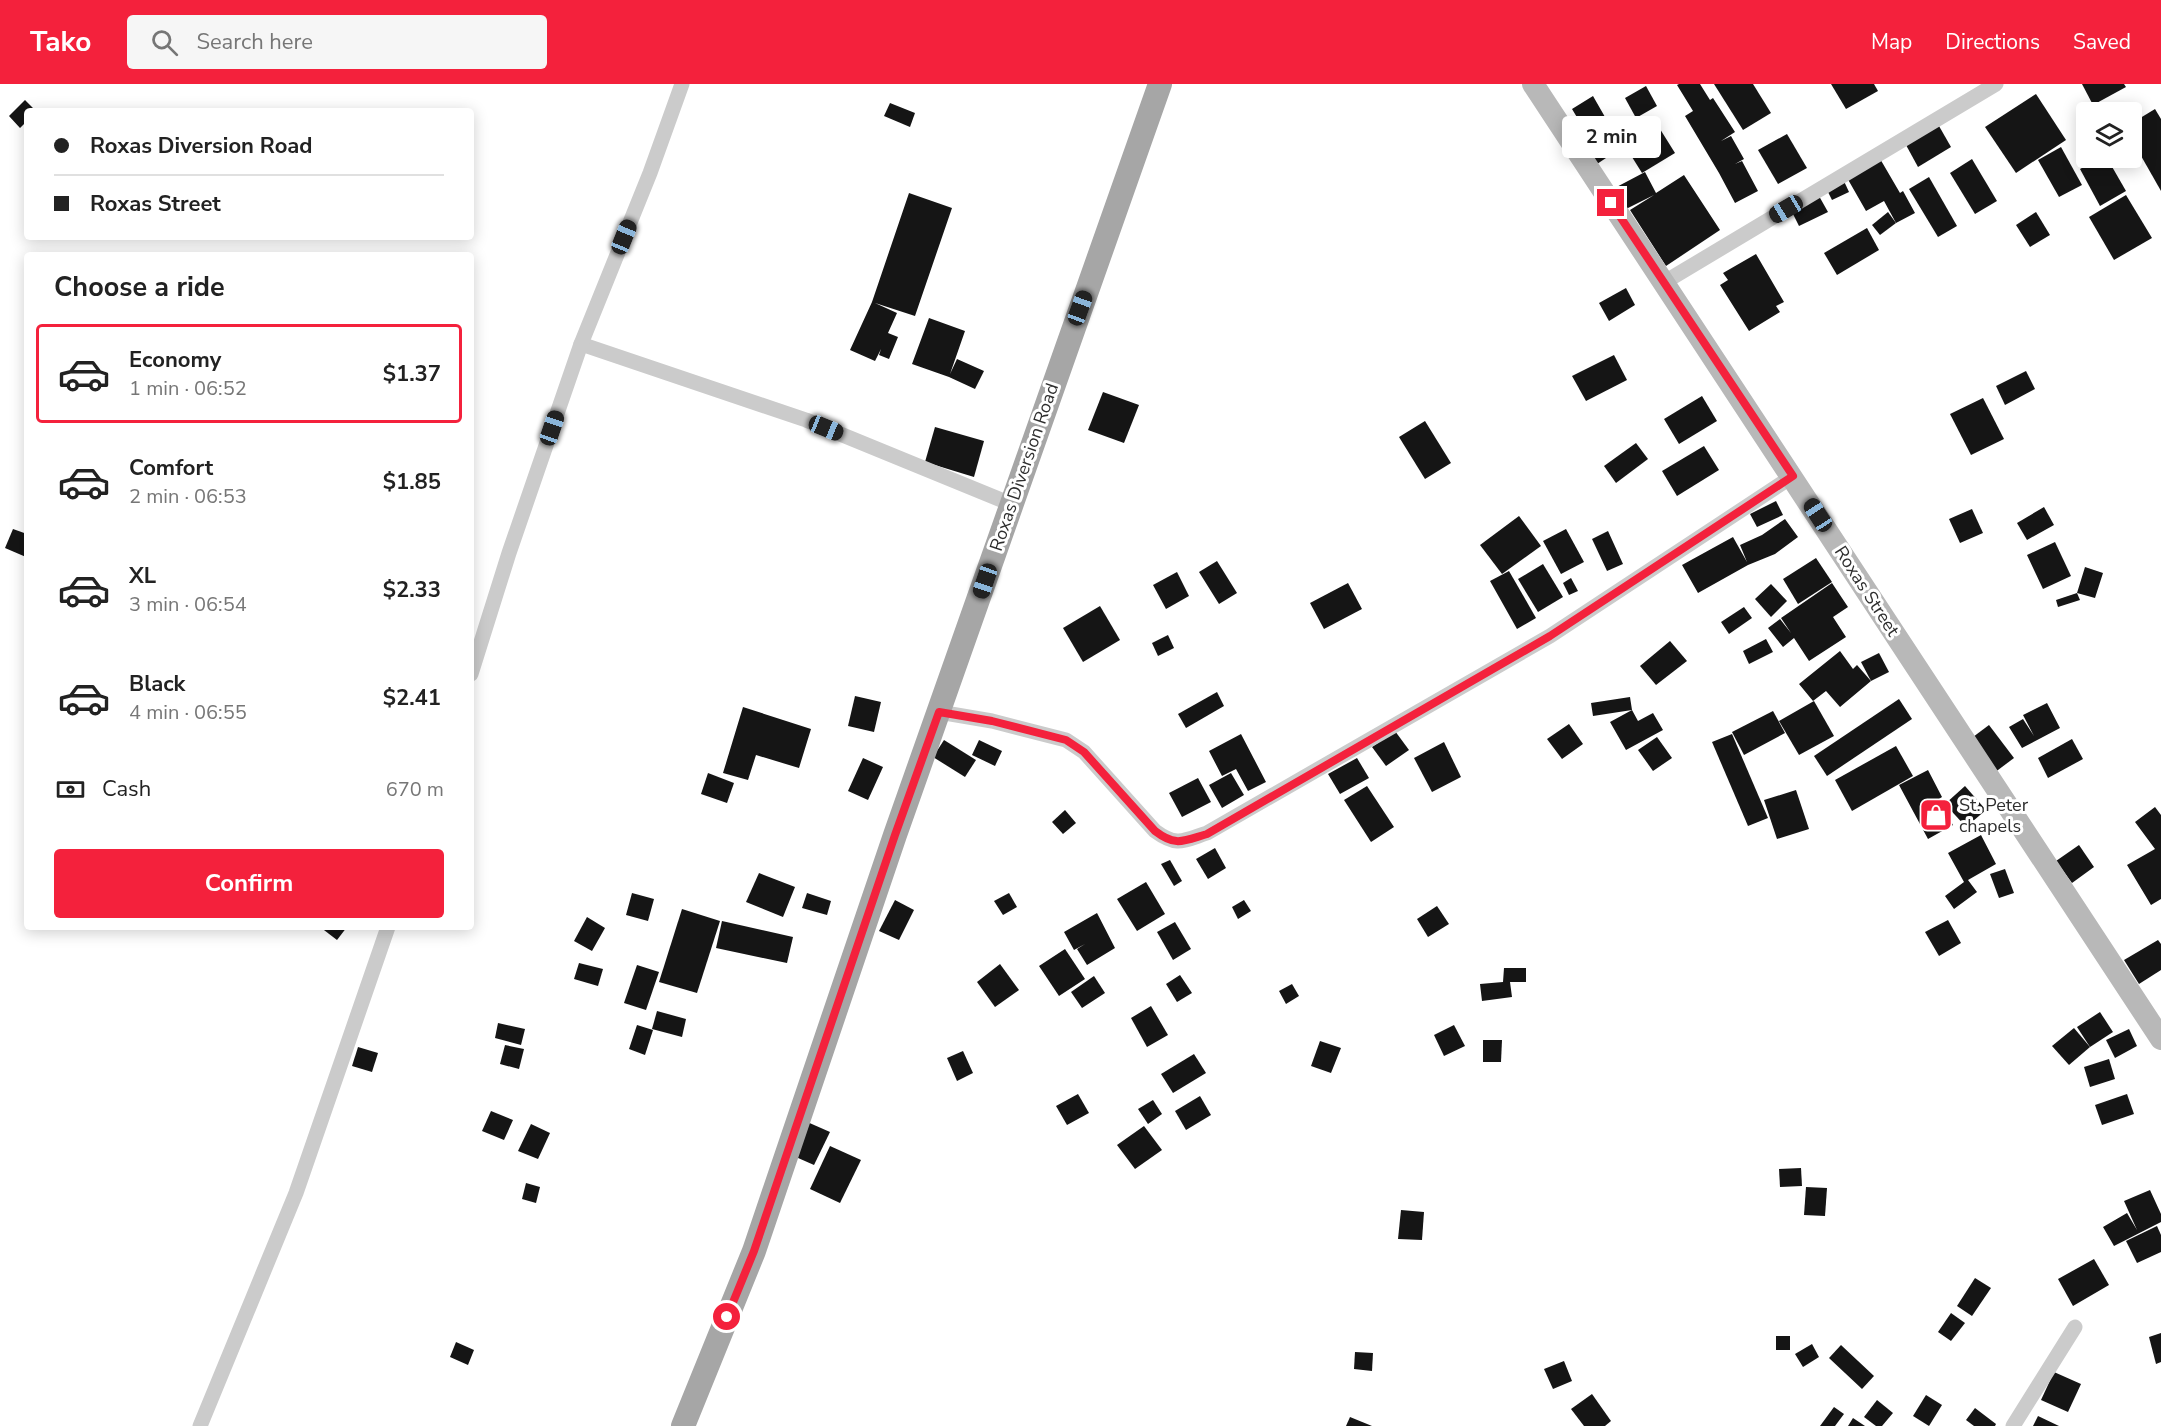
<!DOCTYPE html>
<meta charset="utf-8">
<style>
body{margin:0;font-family:"Nunito Sans",sans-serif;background:#f6f6f6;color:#222;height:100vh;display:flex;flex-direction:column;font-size:22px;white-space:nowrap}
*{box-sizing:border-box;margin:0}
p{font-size:20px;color:#767676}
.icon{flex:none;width:33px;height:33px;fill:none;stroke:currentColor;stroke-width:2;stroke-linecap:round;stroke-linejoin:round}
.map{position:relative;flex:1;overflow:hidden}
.panel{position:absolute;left:24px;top:168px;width:450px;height:678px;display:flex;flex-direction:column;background:#fff;border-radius:6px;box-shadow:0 3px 15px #0003}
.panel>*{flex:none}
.banner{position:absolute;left:24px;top:24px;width:450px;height:132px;border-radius:6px;box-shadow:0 3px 15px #0003;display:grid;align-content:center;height:132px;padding:0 30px;background:#fff}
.tools{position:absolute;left:2076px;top:18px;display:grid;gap:12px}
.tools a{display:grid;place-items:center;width:66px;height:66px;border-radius:6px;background:#fff;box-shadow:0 3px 15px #0003;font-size:30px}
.end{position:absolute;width:27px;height:27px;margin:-14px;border:8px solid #f4213c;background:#fff;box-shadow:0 0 0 3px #fff}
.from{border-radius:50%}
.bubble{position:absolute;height:42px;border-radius:6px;background:#fff;box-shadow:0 3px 15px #0003;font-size:20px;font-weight:700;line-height:42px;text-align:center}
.car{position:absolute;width:18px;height:36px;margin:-18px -9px;border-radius:8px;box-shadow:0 0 4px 2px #0007;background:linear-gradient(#222 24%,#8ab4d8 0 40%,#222 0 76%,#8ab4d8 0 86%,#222 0)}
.banner b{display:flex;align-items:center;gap:21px;height:57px;font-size:22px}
.banner b+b{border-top:2px solid #e0e0e0}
.banner i{width:15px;height:15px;background:#222}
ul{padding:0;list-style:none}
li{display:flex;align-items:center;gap:18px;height:99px;margin:0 12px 9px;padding:0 18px;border:3px solid transparent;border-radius:6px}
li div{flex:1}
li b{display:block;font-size:22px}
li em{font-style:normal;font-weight:700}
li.active{border-color:#f4213c}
li>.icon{width:54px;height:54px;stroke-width:1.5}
h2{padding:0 30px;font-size:27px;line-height:72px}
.pay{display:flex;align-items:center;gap:15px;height:66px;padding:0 30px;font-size:22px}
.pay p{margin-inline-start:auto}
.button{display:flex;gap:12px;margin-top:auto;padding:12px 30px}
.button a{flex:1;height:69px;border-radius:6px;background:#f4213c;color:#fff;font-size:24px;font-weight:700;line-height:69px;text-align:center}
header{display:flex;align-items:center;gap:36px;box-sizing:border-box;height:84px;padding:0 30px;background:#f4213c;color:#fff}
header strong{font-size:28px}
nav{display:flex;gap:33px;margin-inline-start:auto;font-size:21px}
.search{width:420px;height:54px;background:#f6f6f6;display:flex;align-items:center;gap:15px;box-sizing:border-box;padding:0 21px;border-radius:6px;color:#767676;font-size:22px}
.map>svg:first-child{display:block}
</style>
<header>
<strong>Tako</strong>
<div class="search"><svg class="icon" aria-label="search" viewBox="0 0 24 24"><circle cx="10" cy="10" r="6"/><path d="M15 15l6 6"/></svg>Search here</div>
<nav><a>Map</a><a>Directions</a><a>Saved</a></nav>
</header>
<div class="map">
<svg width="2161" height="1342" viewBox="0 0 2161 1342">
<rect width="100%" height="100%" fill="#fff"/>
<g fill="#151515">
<path d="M1679,0h21l10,16 3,-2 22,34 -14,9 10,-5 13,23 -9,5 7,-3 16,30 -23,12 -16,-30 -34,-57 8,-5 -16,-26z"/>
<path d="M1714,0h39l18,29 -28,17z"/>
<path d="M1831,0h43l4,7 -32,18z"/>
<path d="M2082,0h42l2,3 -33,18z"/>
<path d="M1646,2l11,20 -21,12 -11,-20z"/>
<path d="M2036,10l30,46 -50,33 -31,-46z"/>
<path d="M1593,12l12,21 -6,4 19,29 -24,16 -20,-29 17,-11 -7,3 -12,-20z"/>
<path d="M25,16l11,11h-9v10l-7,7 -11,-12z"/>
<path d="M890,19l25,10 -5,14 -26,-11z"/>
<path d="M2155,25l6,10v72l-29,-51v-17z"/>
<path d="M1655,37l20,32 -33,20 -20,-32z"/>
<path d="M1939,42l12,21 -33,20 -12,-22z"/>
<path d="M1787,50l20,34 -29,16 -20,-34z"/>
<path d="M2061,63l21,38 -23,12 -21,-37z"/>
<path d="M1879,73l21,36 3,-2 12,22 -19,10 -12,-22 -18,10 -20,-35z"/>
<path d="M2100,74h7l19,33 -26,15 -20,-37z"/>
<path d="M1972,75l25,42 -22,13 -25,-41z"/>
<path d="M1645,88l11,21 28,-18 36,55 -54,36 -36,-56 24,-15 -34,17 -11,-21z"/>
<path d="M1929,93l28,49 -19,11 -29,-48z"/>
<path d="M1843,95l6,13 -17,8 -6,-12z"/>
<path d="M909,109l43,15 -37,108 -40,-13 22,10 -9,20 10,4 -9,22 -10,-4 2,-6 -6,12 -25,-11 22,-48z"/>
<path d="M2126,111l26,43 -38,22 -25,-43z"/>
<path d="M1819,112l9,16 -29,14 -8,-16z"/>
<path d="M1888,128l8,11 -16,12 -8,-10z"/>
<path d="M2036,128l14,23 -20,12 -14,-22z"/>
<path d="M1867,144l12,22 -42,25 -13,-22z"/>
<path d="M1756,170l28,48 -8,4 4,6 -31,19 -29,-46 8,-5 -5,-7z"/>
<path d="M1626,204l9,17 -26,16 -10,-18z"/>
<path d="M929,234l36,13 -15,43 7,-15 27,12 -9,18 -26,-12 -37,-13z"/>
<path d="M1614,271l13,25 -41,21 -14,-25z"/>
<path d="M2026,287l9,18 -30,16 -9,-19z"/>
<path d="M1103,308l36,13 -15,38 -36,-13z"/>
<path d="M1702,312l15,25 -38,23 -15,-25z"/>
<path d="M1983,314l21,41 -33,16 -21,-41z"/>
<path d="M1425,337l26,42 -26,16 -26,-42z"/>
<path d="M935,343l49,14 -10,36 -49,-15z"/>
<path d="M1636,359l12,16 -32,24 -12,-17z"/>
<path d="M1704,362l15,24 -42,26 -15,-25z"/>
<path d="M1776,417l7,14 -26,12 -7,-13z"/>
<path d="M2044,423l10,18 -27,15 -10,-17z"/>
<path d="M1972,425l11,24 -23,10 -11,-24z"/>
<path d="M1519,432l22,30 -39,28 -22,-29z"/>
<path d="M1785,435l13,18 -23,17 -27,11 -50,28 -16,-28 51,-28 14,25 -7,-17 22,-10z"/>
<path d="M13,445l14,5 -1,23 -21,-9z"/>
<path d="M1566,445l18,33 -23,12 -18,-33z"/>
<path d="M1608,447l15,33 -16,7 -15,-32z"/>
<path d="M2055,458l16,34 -28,13 -16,-34z"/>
<path d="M1816,474l16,24 -34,22 -15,-25z"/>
<path d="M1217,477l20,32 -18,11 -20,-32z"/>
<path d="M1543,480l20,33 -25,15 -20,-33z"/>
<path d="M2085,483l18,6 -8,25 -18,-5 3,7 -22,7 -2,-7 21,-7z"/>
<path d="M1509,487l27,47 -19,11 -27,-48z"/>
<path d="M1177,488l12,24 -23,13 -13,-24z"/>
<path d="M1571,494l7,13 -9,4 -6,-12z"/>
<path d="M1348,499l14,26 -38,20 -14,-26z"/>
<path d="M1832,499l16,24 -15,10 13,20 -37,24 -15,-23 -11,9 -15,-19 12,-9 11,14 -10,-15z"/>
<path d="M1771,500l16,17 -16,16 -16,-18z"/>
<path d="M1100,522l20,34 -37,22 -20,-34z"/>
<path d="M1744,523l8,11 -23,16 -8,-12z"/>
<path d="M1168,551l6,13 -16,8 -6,-13z"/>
<path d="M1766,555l7,13 -24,12 -6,-13z"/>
<path d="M1670,557l17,20 -31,24 -16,-19z"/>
<path d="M1840,567l13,18 4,-4 14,16 -31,26 -14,-16 -13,10 -14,-17z"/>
<path d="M1879,569l10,19 -18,9 -10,-19z"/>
<path d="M1217,608l7,14 -38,22 -8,-14z"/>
<path d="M855,612l26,6 -7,30 -26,-6z"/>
<path d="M1630,613l2,13 6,11 15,-8 10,17 -37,20 -16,-28 22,-12 -39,6 -2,-13z"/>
<path d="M1899,615l13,20 -85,57 -13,-20z"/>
<path d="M1814,617l20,35 -35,19 -20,-34z"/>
<path d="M2047,619l13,25 -38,20 -13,-21 14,-8 11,17 -11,-21z"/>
<path d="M743,623l68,22 -12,39 -43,-13 -8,25 -25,-7z"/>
<path d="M1773,627l12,22 -41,22 -12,-23z"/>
<path d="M1569,640l14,20 -21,15 -15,-20z"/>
<path d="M1989,641l25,33 -20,15 -25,-33z"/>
<path d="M1395,647l14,19 -23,16 -14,-19z"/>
<path d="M1241,650l25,48 -18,9 -12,-22 -14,7 -13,-25z"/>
<path d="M1732,650l36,84 -20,8 -36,-84z"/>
<path d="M1657,653l15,21 -19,13 -15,-21z"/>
<path d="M2072,655l11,20 -35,19 -10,-20z"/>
<path d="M944,656l32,20 -11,17 -32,-20z"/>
<path d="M979,656l23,11 -7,15 -23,-11z"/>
<path d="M1444,658l17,35 -29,15 -18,-34z"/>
<path d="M1896,662l17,30 -61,35 -17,-31z"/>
<path d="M863,674l20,9 -15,33 -20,-9z"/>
<path d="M1357,674l12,20 -29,16 -12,-20z"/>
<path d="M1928,686l14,27 -3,2 14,26 -25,14 -29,-54z"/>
<path d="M708,689l26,10 -7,20 -26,-9z"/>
<path d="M1231,689l13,22 -22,13 -13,-23z"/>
<path d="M1198,694l13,24 -29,15 -13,-24z"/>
<path d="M1367,702l27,41 -23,15 -27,-42z"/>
<path d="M1965,702l21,24 -20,17 -21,-23z"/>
<path d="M1796,706l13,39 -32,10 -13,-39z"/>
<path d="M2155,723l6,8v84l-10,6 -24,-40 28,-16 -20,-27z"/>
<path d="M1065,726l11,13 -13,11 -11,-12z"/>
<path d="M1981,751l15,29 -28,16 9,12 -23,17 -9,-13 19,-14 -16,-29z"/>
<path d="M2079,761l15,22 -22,16 -16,-22z"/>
<path d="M1215,764l11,20 -18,11 -12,-20z"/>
<path d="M1170,776l12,21 -8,5 -13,-22z"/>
<path d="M2005,785l9,24 -15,5 -9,-24z"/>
<path d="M759,789l36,14 -12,30 -37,-15z"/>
<path d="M1146,798l19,32 -28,17 -20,-32z"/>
<path d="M632,809l22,6 -6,22 -22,-6z"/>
<path d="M807,809l24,8 -4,14 -25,-7z"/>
<path d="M1009,809l8,14 -14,8 -9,-14z"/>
<path d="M895,816l19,10 -15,30 -20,-9z"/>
<path d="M1244,816l7,11 -13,8 -6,-12z"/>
<path d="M1437,822l12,18 -21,13 -11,-18z"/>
<path d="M682,825l38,12 -23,72 -38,-11z"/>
<path d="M1097,829l18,35 -28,17 -10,-16 8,-5 -11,6 -10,-18z"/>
<path d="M587,833l18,11 -13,23 -18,-10z"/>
<path d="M1948,836l13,23 -22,13 -14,-24z"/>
<path d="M722,837l71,16 -6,26 -71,-15z"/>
<path d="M1175,838l16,27 -18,11 -16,-28z"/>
<path d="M320,843h27l-10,13z"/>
<path d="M2158,856l3,4v26l-22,14 -15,-24z"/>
<path d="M1065,865l20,30 -26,17 -20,-30z"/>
<path d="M579,879l24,6 -5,17 -24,-7z"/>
<path d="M1000,880l19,26 -24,17 -18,-25z"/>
<path d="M637,881l22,7 -13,38 -22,-7z"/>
<path d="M1504,884h22v14h-16l2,15 -30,4 -2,-17 23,-2z"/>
<path d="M1180,891l12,18 -15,9 -11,-18z"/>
<path d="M1094,892l11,17 -23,15 -11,-16z"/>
<path d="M1292,900l7,12 -13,8 -7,-13z"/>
<path d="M1151,922l17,29 -21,12 -16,-29z"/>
<path d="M657,927l29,8 -4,18 -30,-8z"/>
<path d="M2100,928l13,20 -23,15 -13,-20z"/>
<path d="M498,939l27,6 -4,16 -26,-7z"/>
<path d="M637,941l16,5 -8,25 -16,-6z"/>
<path d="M1454,941l11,21 -21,10 -10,-21z"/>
<path d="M2074,944l16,19 -21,18 -17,-19z"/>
<path d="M2129,945l8,17 -22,12 -9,-18z"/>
<path d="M1483,956h19l-1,22h-18z"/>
<path d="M1320,957l21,7 -10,25 -20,-7z"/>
<path d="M505,961l19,4 -5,20 -19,-5z"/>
<path d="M358,963l20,6 -6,19 -20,-6z"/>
<path d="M963,967l10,22 -16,8 -10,-23z"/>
<path d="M1194,970l12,19 -33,20 -12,-19z"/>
<path d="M2109,975l6,20 -25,8 -6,-20z"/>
<path d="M1078,1010l11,19 -22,12 -11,-19z"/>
<path d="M2127,1010l7,20 -32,11 -7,-20z"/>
<path d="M1200,1012l11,19 -25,15 -11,-19z"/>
<path d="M1153,1016l9,14 -14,10 -10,-15z"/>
<path d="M491,1027l22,9 -9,20 -22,-9z"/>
<path d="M805,1037l25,11 -16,33 -25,-11z"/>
<path d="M531,1040l19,9 -12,26 -20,-8z"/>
<path d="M1144,1042l18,24 -27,19 -18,-24z"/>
<path d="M830,1062l31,14 -21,43 -30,-14z"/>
<path d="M1801,1084l1,18 -22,1 -1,-18z"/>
<path d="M526,1099l14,4 -4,16 -14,-4z"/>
<path d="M1806,1103l21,1 -2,28 -21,-1z"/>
<path d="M2150,1106l11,24v8l-47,24 -11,-19 24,-14 10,17 -13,-29z"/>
<path d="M1401,1126l23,2 -2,28 -24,-1z"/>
<path d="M2157,1142l4,9v17l-24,11 -11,-22z"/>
<path d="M2094,1175l15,26 -36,21 -15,-27z"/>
<path d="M1975,1194l16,10 -19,28 -15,-10z"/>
<path d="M1951,1229l14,10 -14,18 -13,-9z"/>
<path d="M2161,1249v29l-5,2 -7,-27z"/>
<rect x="1776" y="1252" width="14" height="14"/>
<path d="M456,1258l18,8 -6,15 -18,-8z"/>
<path d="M1812,1260l7,13 -16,10 -8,-13z"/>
<path d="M1841,1261l33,31 -12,13 -33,-31z"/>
<path d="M1355,1268l18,1 -1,18 -18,-2z"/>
<path d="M1564,1277l8,20 -19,8 -9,-20z"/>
<path d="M2054,1288l27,12 -13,28 -27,-12z"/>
<path d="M1592,1310l19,27 -6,5h-21l-13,-17z"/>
<path d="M1926,1311l16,10 -13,21 -16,-10z"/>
<path d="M1877,1316l16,13 -11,13h-6l-12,-9z"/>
<path d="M1834,1323l10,7 -9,12h-15z"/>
<path d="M1975,1324l21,16 -1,2h-21l-8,-6z"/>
<path d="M2038,1332l21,10h-26z"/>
<path d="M1350,1333l22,9h-26z"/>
<path d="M1853,1334l12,8h-17z"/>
</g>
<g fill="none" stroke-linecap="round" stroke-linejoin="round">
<g stroke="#cbcbcb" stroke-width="15">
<path d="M1663,199l333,-199"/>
<path d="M581,260l225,76 205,84"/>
<path d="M471,590l38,-121 72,-209 69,-171 32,-89"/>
<path d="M939,628l53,9 74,19 18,12 71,79c22,16 28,10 52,2l343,-197 243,-160"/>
<path d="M200,1342l96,-233 92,-266"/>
<path d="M2013,1342l62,-99"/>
</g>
<path stroke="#b8b8b8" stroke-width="22" d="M1533,0l628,955"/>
<path stroke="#a6a6a6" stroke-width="24" d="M683,1342l71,-175 141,-416 265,-751"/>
</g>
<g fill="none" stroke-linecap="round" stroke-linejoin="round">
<path stroke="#f4213c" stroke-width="8" d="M727,1233l27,-66 141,-416 44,-123 53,9 74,19 18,12 71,79c21,16 28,10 52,3l343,-198 243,-160 -182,-273"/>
</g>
<defs>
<symbol id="shop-square" viewBox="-11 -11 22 22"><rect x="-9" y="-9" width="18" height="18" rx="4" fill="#f4213c" stroke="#fff"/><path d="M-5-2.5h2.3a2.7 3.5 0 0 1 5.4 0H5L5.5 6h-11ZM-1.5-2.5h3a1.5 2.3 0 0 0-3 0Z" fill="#fff"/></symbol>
</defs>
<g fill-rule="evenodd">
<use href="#shop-square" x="1917" y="712" width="38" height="38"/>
</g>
<g text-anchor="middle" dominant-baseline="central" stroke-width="6" stroke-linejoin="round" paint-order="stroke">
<g font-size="18" fill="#2e2e2e" stroke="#fff">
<text transform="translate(1024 383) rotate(-71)">Roxas Diversion Road</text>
<text transform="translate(1867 507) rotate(57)">Roxas Street</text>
</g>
<g font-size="18" fill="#2e2e2e" stroke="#fff" text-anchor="start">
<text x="1959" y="721">St. Peter<tspan x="1959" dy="21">chapels</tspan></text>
</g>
</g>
</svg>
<div class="tools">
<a><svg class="icon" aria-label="layers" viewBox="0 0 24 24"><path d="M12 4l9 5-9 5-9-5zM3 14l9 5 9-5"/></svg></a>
</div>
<i class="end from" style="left:727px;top:1233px"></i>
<i class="end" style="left:1611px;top:119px"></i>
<div class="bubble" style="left:1562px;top:32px;width:99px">2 min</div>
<i class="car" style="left:1786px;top:125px;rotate:239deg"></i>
<i class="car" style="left:624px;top:153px;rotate:22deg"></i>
<i class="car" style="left:1080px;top:224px;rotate:20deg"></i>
<i class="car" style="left:552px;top:344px;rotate:19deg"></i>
<i class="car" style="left:826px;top:344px;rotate:112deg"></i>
<i class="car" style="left:1818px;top:431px;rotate:327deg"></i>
<i class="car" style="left:985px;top:497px;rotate:199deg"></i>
<div class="banner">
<b><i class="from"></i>Roxas Diversion Road</b>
<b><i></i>Roxas Street</b>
</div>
<section class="panel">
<h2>Choose a ride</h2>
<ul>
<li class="active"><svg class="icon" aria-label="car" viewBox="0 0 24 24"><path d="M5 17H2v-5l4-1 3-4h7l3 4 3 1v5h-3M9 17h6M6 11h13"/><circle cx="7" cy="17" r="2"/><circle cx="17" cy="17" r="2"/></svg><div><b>Economy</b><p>1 min · 06:52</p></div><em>$1.37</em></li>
<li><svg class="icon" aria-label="car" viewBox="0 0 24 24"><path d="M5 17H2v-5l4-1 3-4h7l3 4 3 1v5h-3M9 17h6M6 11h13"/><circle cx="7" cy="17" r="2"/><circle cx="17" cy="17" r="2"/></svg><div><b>Comfort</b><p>2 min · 06:53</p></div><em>$1.85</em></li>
<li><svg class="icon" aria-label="car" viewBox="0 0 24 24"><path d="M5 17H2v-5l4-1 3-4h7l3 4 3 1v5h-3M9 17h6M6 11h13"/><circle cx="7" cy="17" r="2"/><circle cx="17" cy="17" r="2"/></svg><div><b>XL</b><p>3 min · 06:54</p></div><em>$2.33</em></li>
<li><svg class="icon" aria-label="car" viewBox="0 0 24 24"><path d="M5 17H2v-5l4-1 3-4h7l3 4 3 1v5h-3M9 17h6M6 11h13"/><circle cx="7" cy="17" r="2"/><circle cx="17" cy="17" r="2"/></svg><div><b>Black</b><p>4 min · 06:55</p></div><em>$2.41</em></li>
</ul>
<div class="pay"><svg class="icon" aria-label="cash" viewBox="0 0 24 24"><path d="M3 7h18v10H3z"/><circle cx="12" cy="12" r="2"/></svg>Cash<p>670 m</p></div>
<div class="button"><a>Confirm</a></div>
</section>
</div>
